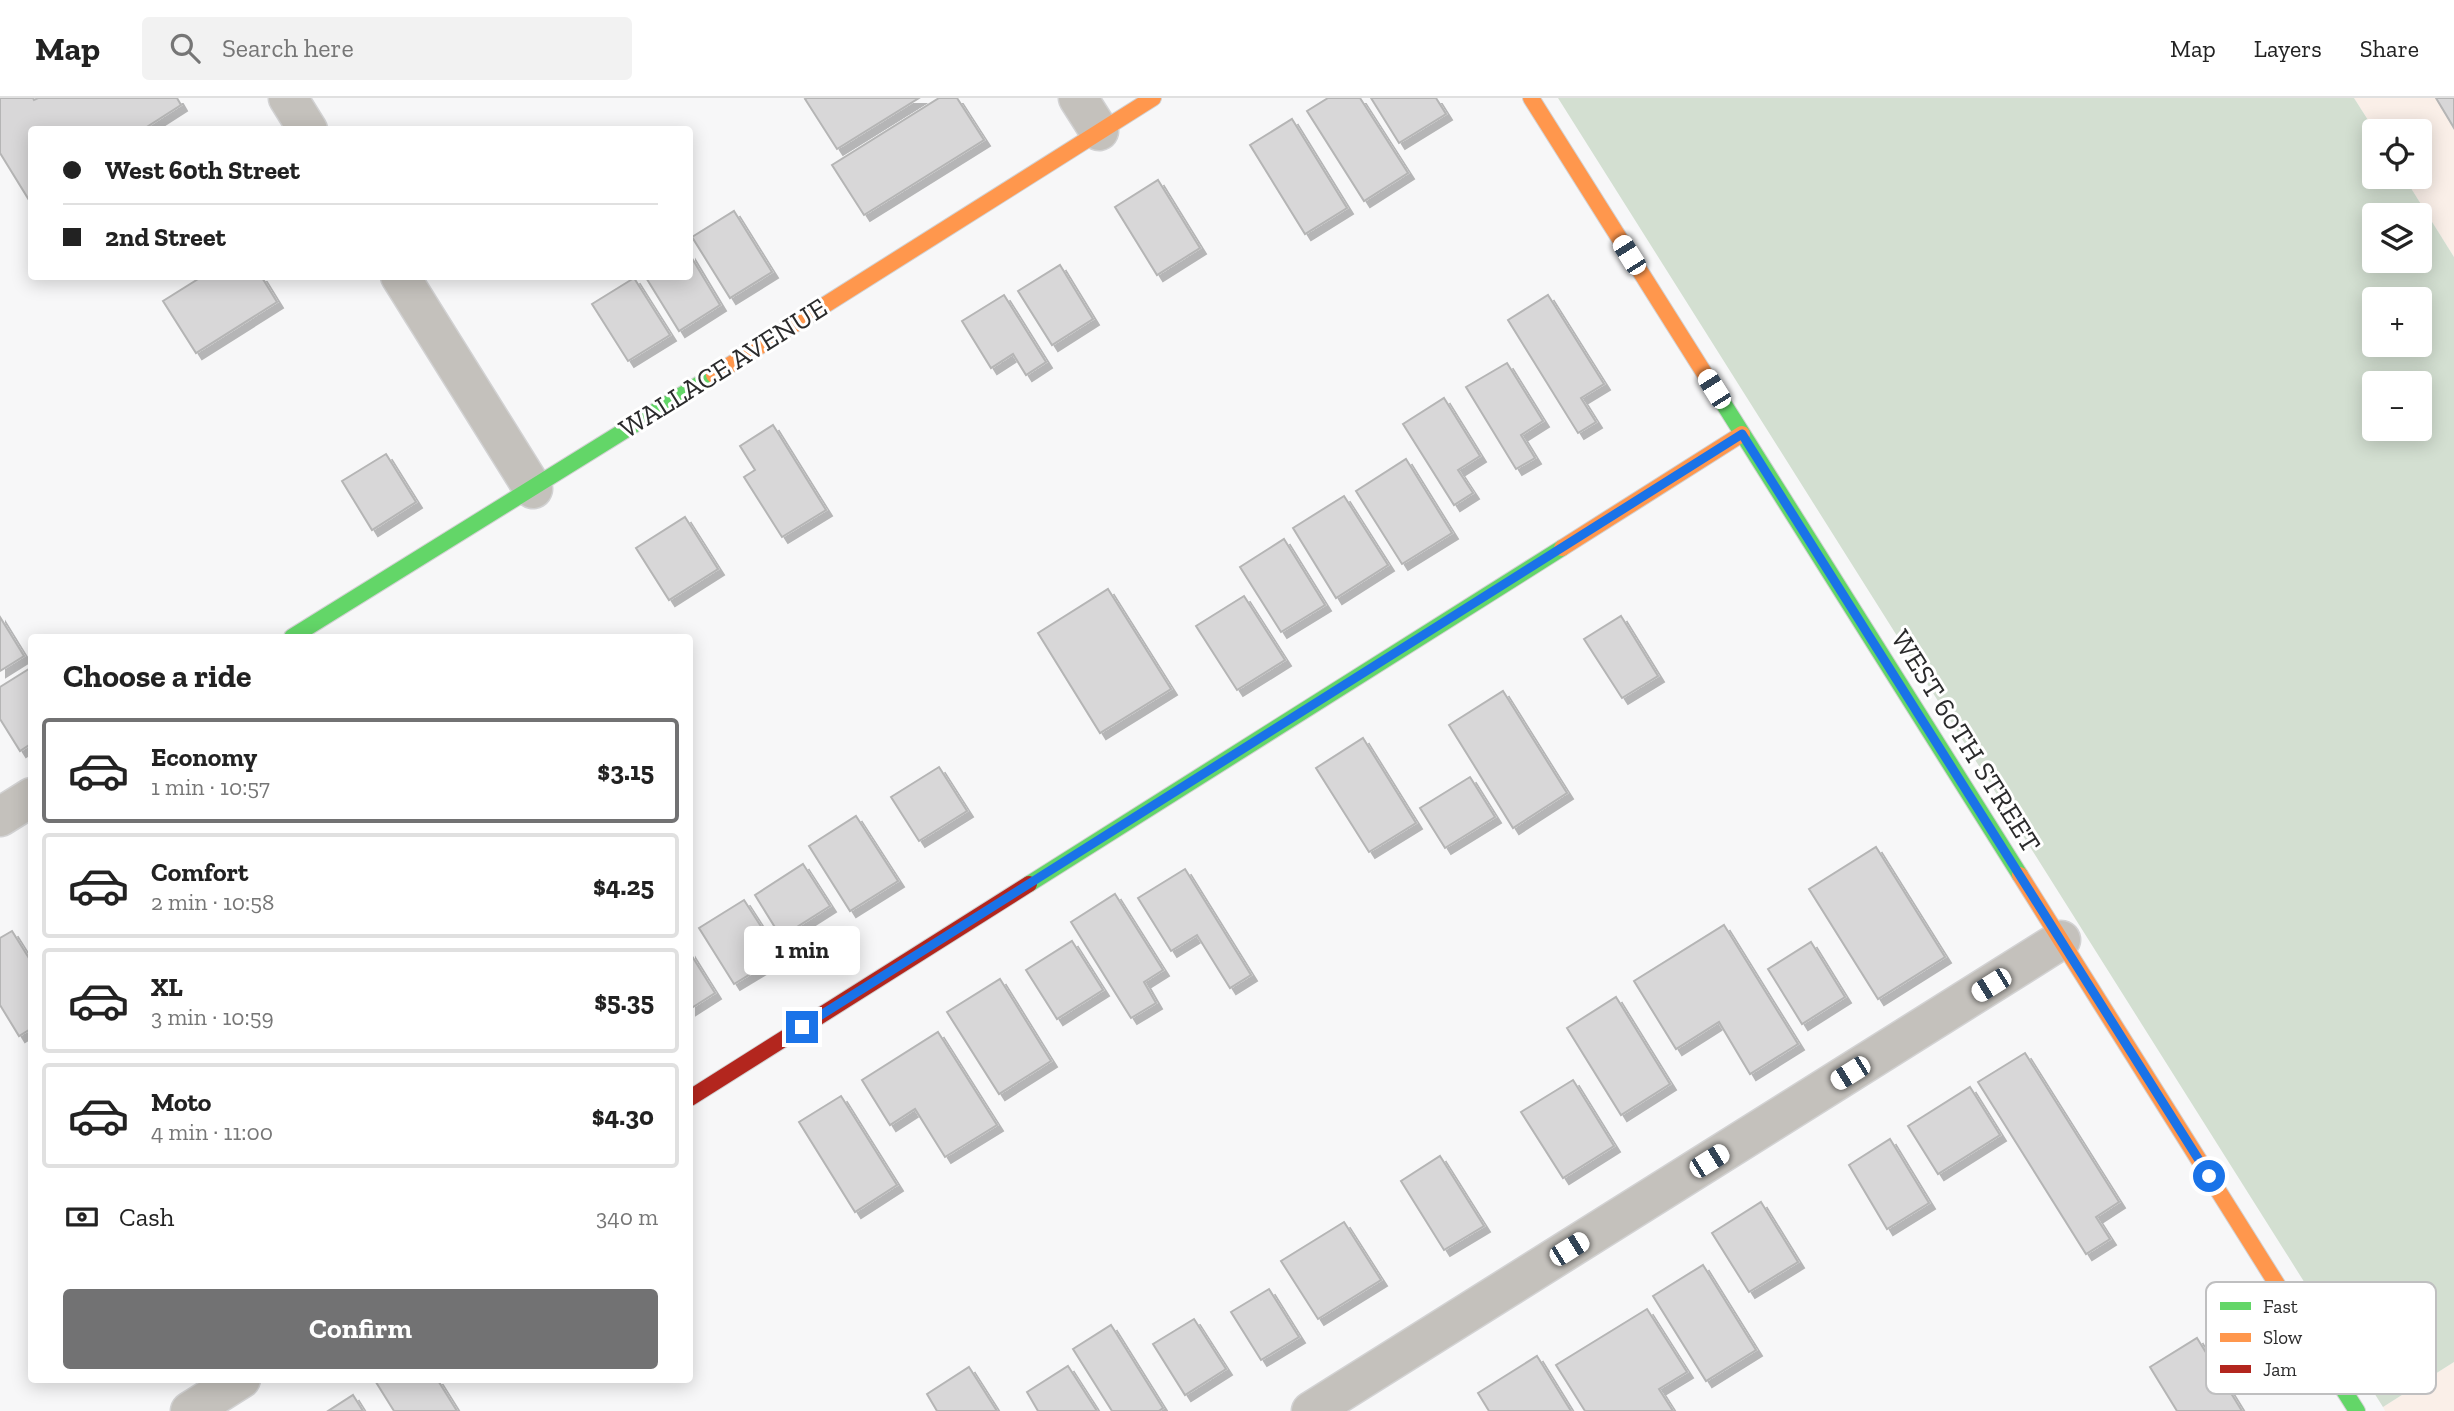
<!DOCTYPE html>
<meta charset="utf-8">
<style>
body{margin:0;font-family:"Zilla Slab",serif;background:#f2f2f2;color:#222;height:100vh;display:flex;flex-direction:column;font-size:26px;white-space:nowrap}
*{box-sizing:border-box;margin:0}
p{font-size:23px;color:#767676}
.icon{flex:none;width:38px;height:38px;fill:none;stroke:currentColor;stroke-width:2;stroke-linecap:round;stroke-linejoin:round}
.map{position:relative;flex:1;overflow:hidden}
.sheet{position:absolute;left:28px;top:536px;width:665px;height:749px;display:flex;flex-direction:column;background:#fff;border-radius:7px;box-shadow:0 4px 18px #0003}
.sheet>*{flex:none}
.hud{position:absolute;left:28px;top:28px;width:665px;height:154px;border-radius:7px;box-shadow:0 4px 18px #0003;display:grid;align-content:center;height:154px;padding:0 35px;background:#fff}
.buttons{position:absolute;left:2362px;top:21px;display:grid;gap:14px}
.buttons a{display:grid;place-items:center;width:70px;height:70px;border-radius:7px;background:#fff;box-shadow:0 4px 18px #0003;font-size:35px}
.end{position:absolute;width:32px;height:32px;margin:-16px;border:9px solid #1a73e8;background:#fff;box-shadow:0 0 0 4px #fff}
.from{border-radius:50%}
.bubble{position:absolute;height:49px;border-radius:7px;background:#fff;box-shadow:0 4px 18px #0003;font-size:23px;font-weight:700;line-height:49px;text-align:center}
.car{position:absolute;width:21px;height:42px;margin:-21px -10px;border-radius:9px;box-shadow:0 0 5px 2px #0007;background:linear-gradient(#fff 24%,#345 0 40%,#fff 0 76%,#345 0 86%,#fff 0)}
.hud b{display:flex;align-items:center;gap:24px;height:66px;font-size:26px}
.hud b+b{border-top:2px solid #e0e0e0}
.hud i{width:18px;height:18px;background:#222}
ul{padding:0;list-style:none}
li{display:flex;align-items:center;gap:21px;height:105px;margin:0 14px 10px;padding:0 21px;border:4px solid #e0e0e0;border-radius:7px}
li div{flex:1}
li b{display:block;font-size:26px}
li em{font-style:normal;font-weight:700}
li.selected{border-color:#727273}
li>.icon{width:63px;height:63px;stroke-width:1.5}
h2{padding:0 35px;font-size:32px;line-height:84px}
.pay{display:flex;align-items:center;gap:18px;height:77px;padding:0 35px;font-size:26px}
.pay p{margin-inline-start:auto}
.button{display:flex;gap:14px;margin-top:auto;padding:14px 35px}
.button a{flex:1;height:80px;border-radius:7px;background:#727273;color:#fff;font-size:28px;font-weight:700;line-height:80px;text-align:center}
header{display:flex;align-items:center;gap:42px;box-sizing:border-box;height:98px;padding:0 35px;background:#fff;border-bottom:2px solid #e0e0e0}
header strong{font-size:33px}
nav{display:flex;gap:38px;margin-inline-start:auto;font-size:24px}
.search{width:490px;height:63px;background:#f2f2f2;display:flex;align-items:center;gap:18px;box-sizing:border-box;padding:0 24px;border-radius:7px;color:#767676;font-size:26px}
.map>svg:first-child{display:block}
</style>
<header>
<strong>Map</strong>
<div class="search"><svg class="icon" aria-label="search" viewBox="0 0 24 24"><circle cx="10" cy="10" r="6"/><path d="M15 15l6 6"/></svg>Search here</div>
<nav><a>Map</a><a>Layers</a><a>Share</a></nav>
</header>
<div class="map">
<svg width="2454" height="1313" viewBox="0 0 2454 1313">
<defs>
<filter id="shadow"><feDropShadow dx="6" dy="6" stdDeviation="0" flood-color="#0004"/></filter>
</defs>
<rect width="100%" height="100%" fill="#f7f7f8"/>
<g fill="#faefe8">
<path d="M2354,0h100v159l-50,-80h16v-46h-45z"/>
<path d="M2454,1264v49h-69l-2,-4z"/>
</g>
<path fill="#d3dfd1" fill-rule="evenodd" d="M1558,0h796l21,33v46h29l50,80v1105l-71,45zM2375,117h45v46h-45zM2375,201h45v46h-45zM2375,285h45v46h-45z"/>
<g fill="#d8d7d8" stroke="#b5b5b5" stroke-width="2" filter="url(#shadow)">
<path d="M0,0h33l1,2 4,-2h139l4,7 -39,25h-110v68l-3,2 -29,-47z"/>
<path d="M807,0h112l-82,51 -32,-50z"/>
<path d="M939,0h18l27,42 -120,75 -32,-50z"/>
<path d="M1328,0h32l48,75 -44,28 -57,-90z"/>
<path d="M1371,0h65l10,16 -47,29z"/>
<path d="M2436,0h18v30z"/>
<path d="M1292,21l55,89 -42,26 -55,-89z"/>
<path d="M1158,82l42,68 -43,27 -42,-68z"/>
<path d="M734,113l38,61 -42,26 -38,-61z"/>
<path d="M690,157l30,50 -41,26 -34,-55h45z"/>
<path d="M1060,167l33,54 -41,26 -34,-54z"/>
<path d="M203,178h58l16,26 -81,51 -33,-52z"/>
<path d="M634,180l36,57 -42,26 -36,-57z"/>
<path d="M1004,197l42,67 -20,13 -13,-21 -22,14 -29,-47z"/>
<path d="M1548,197l56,89 -23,14 15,24 -18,11 -70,-113z"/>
<path d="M1507,265l36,58 -22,14 14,23 -19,11 -50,-82z"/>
<path d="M1444,300l36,58 -22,14 15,23 -19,12 -51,-81z"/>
<path d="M773,327l53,85 -44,27 -38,-60 11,-7 -15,-24z"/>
<path d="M386,356l30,48 -44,28 -30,-49z"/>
<path d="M1406,361l46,74 -50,31 -46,-73z"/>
<path d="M1344,398l44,69 -52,33 -43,-70z"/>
<path d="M685,419l33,52 -49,31 -33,-52z"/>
<path d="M1284,441l41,66 -44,27 -41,-65z"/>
<path d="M1108,491l63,100 -71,44 -62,-100z"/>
<path d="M1244,498l41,64 -48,30 -41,-64z"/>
<path d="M1621,518l37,60 -36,22 -38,-59z"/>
<path d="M0,519l24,39 -24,15z"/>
<path d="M32,569v76l-12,8 -20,-32v-32z"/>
<path d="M1503,593l64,102 -54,35 -64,-103z"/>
<path d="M1363,640l53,85 -47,29 -53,-84z"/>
<path d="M939,669l28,44 -48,30 -28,-44z"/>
<path d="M1470,679l25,40 -50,31 -25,-40z"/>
<path d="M856,718l42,65 -48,30 -41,-65z"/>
<path d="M1876,749l69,110 -67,42 -69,-110z"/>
<path d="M803,766l27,42 -49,31 -26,-42z"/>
<path d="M1185,771l66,106 -21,13 -33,-53 -26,16 -33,-53z"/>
<path d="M1115,796l48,76 -19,12 12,21 -25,15 -60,-96z"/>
<path d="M744,802l36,56 -46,28 -35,-56z"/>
<path d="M1724,827l74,119 -48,30 -31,-52 -43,27 -42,-68z"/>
<path d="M12,833l20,32v65l-13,8 -19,-31v-67z"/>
<path d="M1072,843l31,49 -46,29 -31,-49z"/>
<path d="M1811,844l34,55 -43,27 -34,-55z"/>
<path d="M690,855l25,40 -25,16z"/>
<path d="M1000,881l51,82 -52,33 -52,-82z"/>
<path d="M1616,899l54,87 -49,31 -54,-87z"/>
<path d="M938,934l59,93 -52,32 -30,-48 -25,16 -28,-45z"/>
<path d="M2025,955l94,149 -23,15 14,22 -24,15 -108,-172z"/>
<path d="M1573,982l41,66 -51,32 -42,-66z"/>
<path d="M1970,989l30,48 -62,39 -30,-48z"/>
<path d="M841,998l56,89 -42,27 -56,-90z"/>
<path d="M1890,1041l39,64 -42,26 -38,-64z"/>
<path d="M1440,1058l44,70 -40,24 -43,-69z"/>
<path d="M1761,1104l37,60 -49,30 -37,-59z"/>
<path d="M1344,1124l37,58 -63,39 -37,-58z"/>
<path d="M1703,1167l53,85 -50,31 -53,-85z"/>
<path d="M1269,1191l30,48 -38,23 -30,-48z"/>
<path d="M1647,1211l40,63 -28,17 14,22h-88l-29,-46z"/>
<path d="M1194,1221l32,50 -41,26 -32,-51z"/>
<path d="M1111,1227l52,83 -4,3h-47l-39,-62z"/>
<path d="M2197,1240l45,73h-65l-27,-44z"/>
<path d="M1537,1258l34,55h-82l-11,-18z"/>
<path d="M1068,1268l29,45h-59l-11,-19z"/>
<path d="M969,1269l28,44h-60l-10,-17z"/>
<path d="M374,1281h63l20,32h-63z"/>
<path d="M353,1297l10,16h-35z"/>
</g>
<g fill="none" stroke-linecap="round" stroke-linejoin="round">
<defs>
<g id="street">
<path d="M288,0l20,32"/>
<path d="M1078,0l21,33"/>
<path d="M400,178l133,213"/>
<path d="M0,719l32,-20"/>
<path d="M190,1313l51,-32"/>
<path d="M1311,1313l750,-471"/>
</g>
<g id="fast">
<path d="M1708,281l312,496"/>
<path d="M292,539l422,-262"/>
<path d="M1029,786l533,-336"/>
<path d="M2305,1231l52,82"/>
</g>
<g id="slow">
<path d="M1531,0l177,281"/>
<path d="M714,277l439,-277"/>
<path d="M1562,450l180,-114"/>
<path d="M2020,777l285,454"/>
</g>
<path id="jam" d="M690,1000l339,-214"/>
</defs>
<use href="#street" stroke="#d2d2d3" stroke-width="41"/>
<use href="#fast" stroke="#d2d2d3" stroke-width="18"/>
<use href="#slow" stroke="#d2d2d3" stroke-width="18"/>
<use href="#jam" stroke="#d2d2d3" stroke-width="18"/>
<use href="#street" stroke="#c4c1bc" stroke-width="38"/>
<use href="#fast" stroke="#63d668" stroke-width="16"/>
<use href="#slow" stroke="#ff974d" stroke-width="16"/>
<use href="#jam" stroke="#b3261e" stroke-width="16"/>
</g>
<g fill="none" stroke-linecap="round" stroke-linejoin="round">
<path stroke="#1a73e8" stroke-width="9" d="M802,929l940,-593 467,742"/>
</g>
<g text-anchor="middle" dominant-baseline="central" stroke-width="6" stroke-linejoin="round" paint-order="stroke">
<g font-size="28" fill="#2b2b2c" stroke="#fff">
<text transform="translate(723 270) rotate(-32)">WALLACE AVENUE</text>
<text transform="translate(1966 643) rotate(58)">WEST 60TH STREET</text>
</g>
</g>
<rect x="2206" y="1184" width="230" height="112" rx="10" fill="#fff" stroke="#bfbfc0" stroke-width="2"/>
<rect x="2220" y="1204" width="31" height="8" fill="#63d668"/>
<rect x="2220" y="1235" width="31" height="9" fill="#ff974d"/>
<rect x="2220" y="1267" width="31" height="8" fill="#b3261e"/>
<g font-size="19" fill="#2b2b2c">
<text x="2263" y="1215">Fast</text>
<text x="2263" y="1246">Slow</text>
<text x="2263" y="1278">Jam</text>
</g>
</svg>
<div class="buttons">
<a><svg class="icon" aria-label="locate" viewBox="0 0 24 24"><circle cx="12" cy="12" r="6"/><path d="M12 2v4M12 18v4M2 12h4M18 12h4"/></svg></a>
<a><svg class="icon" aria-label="layers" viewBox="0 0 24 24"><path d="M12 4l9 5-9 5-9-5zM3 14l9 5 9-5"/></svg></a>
<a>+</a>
<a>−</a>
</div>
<i class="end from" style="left:2209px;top:1078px"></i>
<i class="end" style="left:802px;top:929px"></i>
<div class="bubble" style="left:744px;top:828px;width:116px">1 min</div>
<i class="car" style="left:1629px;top:157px;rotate:328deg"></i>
<i class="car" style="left:1714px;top:291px;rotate:328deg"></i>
<i class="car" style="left:1991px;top:887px;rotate:238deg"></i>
<i class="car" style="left:1850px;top:975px;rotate:238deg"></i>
<i class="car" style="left:1709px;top:1063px;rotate:58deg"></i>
<i class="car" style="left:1569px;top:1151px;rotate:58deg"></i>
<div class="hud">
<b><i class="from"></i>West 60th Street</b>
<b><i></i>2nd Street</b>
</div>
<section class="sheet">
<h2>Choose a ride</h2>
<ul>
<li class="selected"><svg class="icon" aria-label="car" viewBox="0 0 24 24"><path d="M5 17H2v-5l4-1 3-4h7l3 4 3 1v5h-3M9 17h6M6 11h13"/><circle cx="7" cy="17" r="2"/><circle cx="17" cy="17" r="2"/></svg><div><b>Economy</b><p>1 min · 10:57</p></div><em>$3.15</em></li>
<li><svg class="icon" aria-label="car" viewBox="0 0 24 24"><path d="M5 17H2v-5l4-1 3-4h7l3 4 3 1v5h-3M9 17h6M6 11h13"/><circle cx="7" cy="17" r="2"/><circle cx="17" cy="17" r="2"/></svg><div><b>Comfort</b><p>2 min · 10:58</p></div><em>$4.25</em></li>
<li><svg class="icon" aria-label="car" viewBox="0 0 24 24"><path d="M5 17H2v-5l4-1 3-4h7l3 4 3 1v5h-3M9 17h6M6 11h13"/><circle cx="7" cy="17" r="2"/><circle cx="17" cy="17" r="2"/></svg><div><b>XL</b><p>3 min · 10:59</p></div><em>$5.35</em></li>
<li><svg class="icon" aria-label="car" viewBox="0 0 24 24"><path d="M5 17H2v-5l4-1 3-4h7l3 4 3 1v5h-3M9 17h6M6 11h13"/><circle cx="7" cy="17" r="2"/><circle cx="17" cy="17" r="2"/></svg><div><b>Moto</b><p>4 min · 11:00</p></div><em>$4.30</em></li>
</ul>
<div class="pay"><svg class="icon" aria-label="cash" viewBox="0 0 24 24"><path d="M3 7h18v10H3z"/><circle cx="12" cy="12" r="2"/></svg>Cash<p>340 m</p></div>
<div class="button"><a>Confirm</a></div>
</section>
</div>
